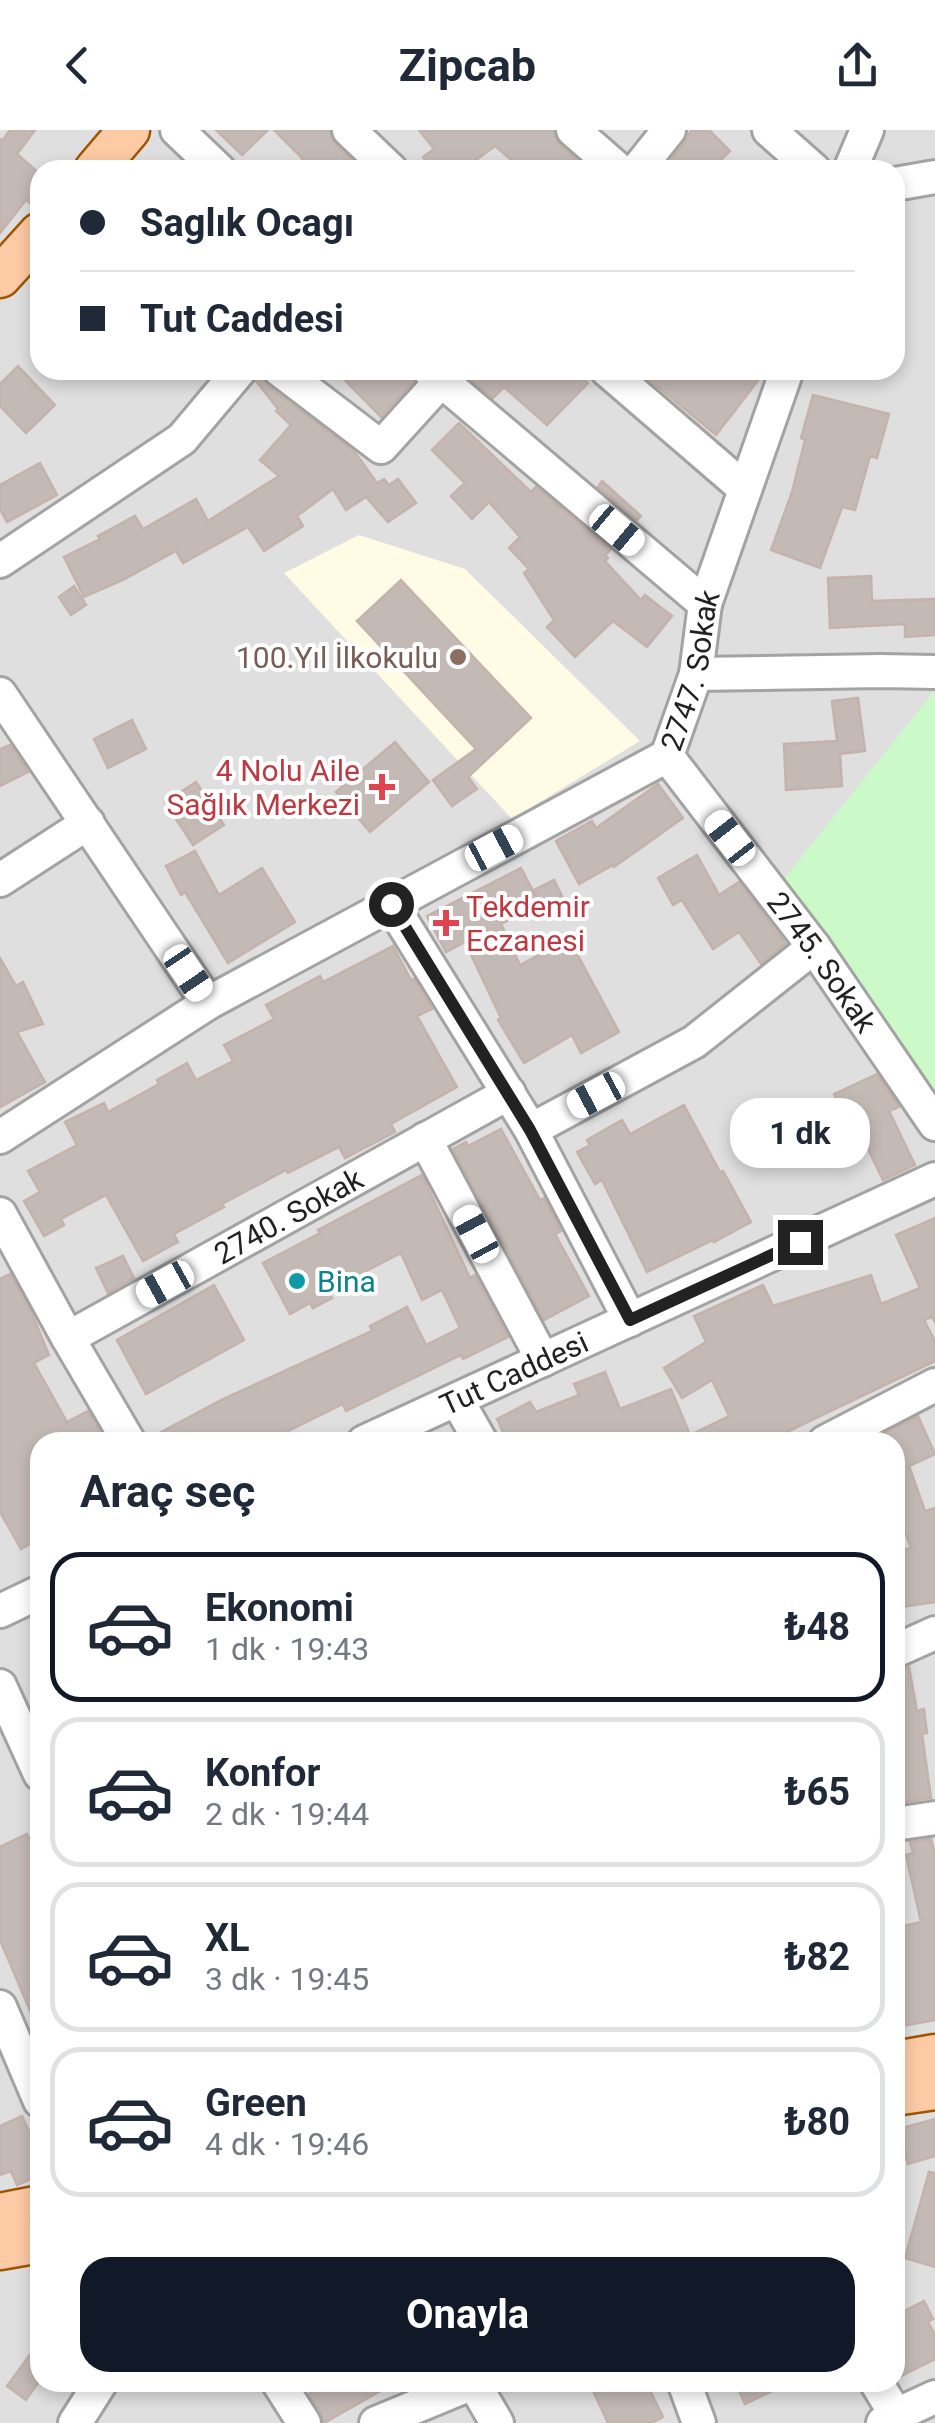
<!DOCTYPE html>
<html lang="tr">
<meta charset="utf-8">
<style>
body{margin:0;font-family:Roboto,sans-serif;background:#f6f6f7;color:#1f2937;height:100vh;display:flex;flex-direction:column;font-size:38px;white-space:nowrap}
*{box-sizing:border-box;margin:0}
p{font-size:32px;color:#747a83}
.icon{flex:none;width:55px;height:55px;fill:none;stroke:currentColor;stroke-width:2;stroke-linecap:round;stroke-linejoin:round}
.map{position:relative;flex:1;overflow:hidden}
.panel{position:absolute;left:30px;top:1302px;width:875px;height:960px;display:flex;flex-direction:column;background:#fff;border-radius:30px;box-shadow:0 5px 15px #0003}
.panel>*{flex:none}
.top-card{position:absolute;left:30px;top:30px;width:875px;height:220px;border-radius:30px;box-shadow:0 5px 15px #0003;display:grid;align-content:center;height:220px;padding:0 50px;background:#fff}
.end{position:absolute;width:45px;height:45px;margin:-22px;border:12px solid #222;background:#fff;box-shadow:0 0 0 5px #fff}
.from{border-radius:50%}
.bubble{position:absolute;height:70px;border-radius:30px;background:#fff;box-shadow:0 5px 15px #0003;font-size:32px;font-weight:700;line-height:70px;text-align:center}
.car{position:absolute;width:30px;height:60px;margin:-30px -15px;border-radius:12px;box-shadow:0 0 8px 2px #0007;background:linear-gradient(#fff 24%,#345 0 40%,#fff 0 76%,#345 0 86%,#fff 0)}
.top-card b{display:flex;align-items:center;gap:35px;height:95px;font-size:38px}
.top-card b+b{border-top:2px solid #e0e1e3}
.top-card i{width:25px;height:25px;background:#1f2937}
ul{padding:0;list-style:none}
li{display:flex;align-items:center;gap:30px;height:150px;margin:0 20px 15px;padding:0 30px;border:5px solid #e0e1e3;border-radius:30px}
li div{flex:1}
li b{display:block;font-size:38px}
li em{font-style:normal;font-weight:700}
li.active{border-color:#111827}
li>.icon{width:90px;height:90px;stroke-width:1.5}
h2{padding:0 50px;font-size:45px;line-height:120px}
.primary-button{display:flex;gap:20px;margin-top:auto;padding:20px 50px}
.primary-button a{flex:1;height:115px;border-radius:30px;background:#111827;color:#fff;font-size:40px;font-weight:700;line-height:115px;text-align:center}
header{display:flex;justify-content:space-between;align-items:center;height:130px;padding:0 50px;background:#fff;font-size:45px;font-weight:700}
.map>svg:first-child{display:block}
</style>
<header><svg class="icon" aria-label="back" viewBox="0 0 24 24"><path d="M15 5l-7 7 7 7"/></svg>Zipcab<svg class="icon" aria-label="share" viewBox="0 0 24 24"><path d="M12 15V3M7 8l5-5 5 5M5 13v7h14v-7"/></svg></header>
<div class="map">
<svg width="935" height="2293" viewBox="0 0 935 2293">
<rect width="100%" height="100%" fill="#f2eee9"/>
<path fill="#e0dfdf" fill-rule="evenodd" d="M0,0h935v2293h-935zM40,40h855v200h-855zM40,1312h855v940h-855z"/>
<path fill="#fffbe5" d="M359,405l106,34 175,172 -128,78 -228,-246z"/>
<path fill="#cbfac8" d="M935,560v406l-152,-216z"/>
<g fill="#c3b9b5" stroke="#c4b2ab" stroke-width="2.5">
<path d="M10,0h25l-18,24 23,20v36l-14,-10 -26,33v-94l2,2z"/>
<path d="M216,0h52l-26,25z"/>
<path d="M274,0h56l5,14 21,20 -6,6h-57l10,-11z"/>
<path d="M419,0h135l1,7 5,8 29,25h-66l-28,-24 -33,24h-30l-9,-13 11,-8z"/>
<path d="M691,0h18l21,21 -19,19h-48l22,-28z"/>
<path d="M18,236l37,39 -29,28 -26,-27v-22z"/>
<path d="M260,240l2,9 6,7 86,65 23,32 7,-4 5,6 9,-6 18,24 -28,19 -22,-25 -20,13 -13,-21 -36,27 6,10 -39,25 -16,-24 -65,36 -7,-12 -53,29 -39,17 -20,-40 36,-18 -2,-3 37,-20 8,13 53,-30 12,22 71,-45 -19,-16 31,-35 -15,-14 2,-2 -22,-28z"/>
<path d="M335,240h68l10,12 -32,35z"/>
<path d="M470,240h105l13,13 -41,42 -43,-38 -11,11 -24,-20z"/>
<path d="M653,240h113l-50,65 -70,-58z"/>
<path d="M813,265l76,19 -12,44 -7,-2 -15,54 -13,-3 -22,61 -49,-18 21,-58 13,-52 -4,-2z"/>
<path d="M459,293l72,69 5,-5 74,63 -5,5 3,3 -3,3 36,39 4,-5 27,21 -25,31 -34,-26 -38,36 -28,-30 7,-7 -30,-47 5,-4 -20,-21 11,-11 -31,-35 -17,17 -21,-23 14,-13 -33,-33z"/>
<path d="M40,333l17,32 -50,27 -7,-13v-24z"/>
<path d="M602,351l39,35 -4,4 -39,-33z"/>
<path d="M871,446l1,25 63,-2v36l-30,2v-13l-75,4 -2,-50z"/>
<path d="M401,450l130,138 -63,59 9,12 -25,17 -19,-26 43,-31 -119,-128z"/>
<path d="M74,456l12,19 -15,10 -12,-18z"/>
<path d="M858,568l7,53 -25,3 2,32 -56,4 -2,-46 53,-3 -5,-40z"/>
<path d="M132,590l14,29 -38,19 -14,-29z"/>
<path d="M395,612l34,40 -59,50 -34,-40z"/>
<path d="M10,615l18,27 -28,14v-37z"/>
<path d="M196,652l28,43 -31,20 -28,-43z"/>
<path d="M658,654l25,34 -69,49 -1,-2 -34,19 -23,-43 36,-20 4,7z"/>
<path d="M195,721l24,44 43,-27 33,54 -67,41 -43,-71 -4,3 -15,-29z"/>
<path d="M697,725l22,40 20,-13 47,62 -25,20 -22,-32 -26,17 -31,-49 -9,5 -15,-27z"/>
<path d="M521,738l19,36 -39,20 19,41 49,-26 50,93 -38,21 -9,-18 -48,28 -26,-43 3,-2 -36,-76 -19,10 -19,-36z"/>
<path d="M554,750l11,22 -19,13 -12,-25z"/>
<path d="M393,816l18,34 3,-1 18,30 -15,7 40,71 -66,37 4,8 -50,26 -6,-11 -51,26 -2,-3 -64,34 2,3 -50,27 4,8 -35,19 -37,-66 -45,24 3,6 -20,11 -20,-35 16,-9 -12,-21 49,-26 -12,-23 39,-19 4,9 51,-28 -2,-4 30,-17 9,17 37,-19 -9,-16 50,-26 -8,-14 54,-29 3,6z"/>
<path d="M0,828l16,28 7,-4 20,42 -26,8 28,50 -45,25z"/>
<path d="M877,944l22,33 -10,4 26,54 -32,15 -26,-54 -7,4 -16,-36z"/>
<path d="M684,975l36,67 3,-1 28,51 -37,20 -1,-2 -66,32 -45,-92 -7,4 -18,-32 13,-7 -3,-5 35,-20 8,14z"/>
<path d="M501,999l39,71 4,-2 17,33 -6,3 34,62 -45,24 -91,-171 13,-7 2,4z"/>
<path d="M422,1045l48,103 5,-3 33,62 -45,22 -2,-4 -115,56 -3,-7 -77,38h-117l-1,-3 73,-39 151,-69 -2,-5 37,-19 19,38 34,-17 -18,-38 -20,10 -21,-47 -39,20 2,4 -34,18 2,3 -19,10 -3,-5 -20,11 -27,-51 57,-30 -2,-3z"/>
<path d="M935,1088v104l-3,-5 -8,3 11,21v20l-169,81h-258l-11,-23 33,-17 6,10 43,-17 -5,-11 31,-12 15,37 51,-20 19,46 39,-19 -17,-36 -30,18 -18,-30 42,-26 -12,-26 69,-31 10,21 98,-31 10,29 39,-16 -24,-53z"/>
<path d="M123,1126l11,22 -26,15 -12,-25z"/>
<path d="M10,1144l20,35 19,46 -15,8 33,59 21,-11 18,31h-66v96l-19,11 -21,-37v-233z"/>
<path d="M214,1155l30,55 -98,54 -29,-54z"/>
<path d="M918,1286l17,38 -26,12 16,45 10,-3v94l-40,6v-57l16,-3 -16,-44v-62h-27z"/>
<path d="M909,1537l8,44 7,-2 3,24 -5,1 9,64 -33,5 -3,-22v-110z"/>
<path d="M27,1704l13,27v173l-40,-94v-93z"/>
<path d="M931,1709l4,16v165l-33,6 -7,-45h4l-4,-53 26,-6 -15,-67 7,-2 -3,-11z"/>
<path d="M22,1986l18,39v20l-23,10 -6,-14 -11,4v-49z"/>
<path d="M935,1989v37l-27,8 -9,-35z"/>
<path d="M929,2042l6,1v94l-30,-9z"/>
<path d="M924,2171l9,18 -5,3 7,13v24l-38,19 -2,-3v-59z"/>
<path d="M40,2211v39l-14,20 -19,-14z"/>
<path d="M330,2252h66l-72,41 -3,-11 -12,-18z"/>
<path d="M589,2252h57l17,35 -12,6h-43z"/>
<path d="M735,2252h56l-46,22z"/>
</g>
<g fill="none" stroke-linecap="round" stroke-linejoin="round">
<defs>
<g id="minor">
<path d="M177,0l42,40"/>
<path d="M349,0l42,40"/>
<path d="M573,0l46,40"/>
<path d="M769,0l45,40"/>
<path d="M637,40l32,-40"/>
<path d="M850,40l17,-40"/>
<path d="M895,54l40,-7"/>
<path d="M280,240l101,77 70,-77"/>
<path d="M429,240l276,234"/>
<path d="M607,240l138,119"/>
<path d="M0,431l182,-122 58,-69"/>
<path d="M696,544l185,-3 54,1"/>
<path d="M0,564l208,309"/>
<path id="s1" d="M667,626l147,191 121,177"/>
<path d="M0,750l88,-57"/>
<path d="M391,774l140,226 99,190"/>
<path d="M531,1000l163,-88 120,-95"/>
<path id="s2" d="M0,1007l208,-134 459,-247 29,-82 9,-70 82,-234"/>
<path d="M425,1009l118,221"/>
<path d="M0,1084l68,124 61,104"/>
<path id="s3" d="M68,1208l441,-245"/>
<path d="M457,1270l24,42"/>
<path id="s4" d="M364,1312l571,-263"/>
<path d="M825,1312l110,-57"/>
<path d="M0,1481l40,-19"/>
<path d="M895,1521l40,-18"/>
<path d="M0,1556l40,88"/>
<path d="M895,1694l40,-6"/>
<path d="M0,1877l40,94"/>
<path d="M278,2252l26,41"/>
<path d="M473,2252l24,41"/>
<path d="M684,2252l15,41"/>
<path d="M876,2252l20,33"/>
<path d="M75,2293l26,-41"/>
<path d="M376,2293l97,-40"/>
<path d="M883,2293l13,-8 39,-18"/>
</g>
<g id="major">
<path d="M95,40l34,-40"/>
<path d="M0,147l40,-44"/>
<path d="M895,1932l40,-7"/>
<path d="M895,1965l40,-6"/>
<path d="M0,2084l40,-8"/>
<path d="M0,2119l40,-7"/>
</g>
</defs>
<use href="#minor" stroke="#a3a3a3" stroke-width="38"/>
<use href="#major" stroke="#a05500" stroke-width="45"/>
<use href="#minor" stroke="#fff" stroke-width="32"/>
<use href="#major" stroke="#fccaa4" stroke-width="40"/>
</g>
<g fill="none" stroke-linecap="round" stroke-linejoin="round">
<path stroke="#222" stroke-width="12" d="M391,774l139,226 100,190 170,-78"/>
</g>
<circle fill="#8d6e63" stroke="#fff" stroke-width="4" cx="458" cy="527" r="10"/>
<g fill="#e0444e" stroke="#fff" stroke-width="4">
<path d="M377 642h10v10h10v10h-10v10h-10v-10h-10v-10h10z"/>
<path d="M441 778h10v10h10v10h-10v10h-10v-10h-10v-10h10z"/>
</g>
<circle fill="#0f9aa8" stroke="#fff" stroke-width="4" cx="297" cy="1151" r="10"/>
<g text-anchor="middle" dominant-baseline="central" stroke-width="8" stroke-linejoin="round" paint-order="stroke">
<g font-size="30" fill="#785e54" stroke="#fff" text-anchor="end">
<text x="438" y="527">100.Yıl İlkokulu</text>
</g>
<g font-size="30" fill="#222" stroke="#fff">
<text stroke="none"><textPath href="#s2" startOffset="858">2747. Sokak</textPath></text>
<text stroke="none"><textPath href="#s1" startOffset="258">2745. Sokak</textPath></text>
<text stroke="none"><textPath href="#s3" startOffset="252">2740. Sokak</textPath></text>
<text stroke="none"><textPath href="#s4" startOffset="165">Tut Caddesi</textPath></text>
</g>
<g font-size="30" fill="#be3a42" stroke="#fff" text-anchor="end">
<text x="360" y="640">4 Nolu Aile<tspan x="360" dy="34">Sağlık Merkezi</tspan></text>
<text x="466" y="776" text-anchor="start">Tekdemir<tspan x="466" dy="34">Eczanesi</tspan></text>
</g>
<g font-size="30" fill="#0d838f" stroke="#fff" text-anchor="start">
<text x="317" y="1151">Bina</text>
</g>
</g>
</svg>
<i class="end from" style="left:391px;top:774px"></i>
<i class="end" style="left:800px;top:1112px"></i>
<div class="bubble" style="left:730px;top:968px;width:140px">1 dk</div>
<i class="car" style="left:617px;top:400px;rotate:130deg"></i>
<i class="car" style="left:730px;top:708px;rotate:322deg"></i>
<i class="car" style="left:494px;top:718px;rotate:62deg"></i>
<i class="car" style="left:188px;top:843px;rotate:146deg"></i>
<i class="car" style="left:596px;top:965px;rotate:242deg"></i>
<i class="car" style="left:476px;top:1104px;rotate:332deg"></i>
<i class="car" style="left:165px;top:1154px;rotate:241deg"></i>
<div class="top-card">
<b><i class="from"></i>Saglık Ocagı</b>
<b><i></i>Tut Caddesi</b>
</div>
<section class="panel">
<h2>Araç seç</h2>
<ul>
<li class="active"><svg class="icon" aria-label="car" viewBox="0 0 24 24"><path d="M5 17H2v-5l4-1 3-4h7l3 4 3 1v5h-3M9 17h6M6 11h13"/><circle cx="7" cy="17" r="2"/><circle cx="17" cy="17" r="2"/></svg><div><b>Ekonomi</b><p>1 dk · 19:43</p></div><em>₺48</em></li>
<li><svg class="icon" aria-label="car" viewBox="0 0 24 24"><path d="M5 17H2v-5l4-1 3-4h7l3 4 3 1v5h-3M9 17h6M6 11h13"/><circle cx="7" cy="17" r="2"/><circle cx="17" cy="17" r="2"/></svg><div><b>Konfor</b><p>2 dk · 19:44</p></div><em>₺65</em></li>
<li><svg class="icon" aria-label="car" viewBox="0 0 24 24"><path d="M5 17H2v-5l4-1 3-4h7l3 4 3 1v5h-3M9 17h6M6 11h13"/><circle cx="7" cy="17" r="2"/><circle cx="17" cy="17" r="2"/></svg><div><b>XL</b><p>3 dk · 19:45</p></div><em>₺82</em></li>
<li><svg class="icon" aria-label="car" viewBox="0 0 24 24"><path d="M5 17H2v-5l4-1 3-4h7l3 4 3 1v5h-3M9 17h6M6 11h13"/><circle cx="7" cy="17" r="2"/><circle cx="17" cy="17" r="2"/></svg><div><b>Green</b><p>4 dk · 19:46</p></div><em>₺80</em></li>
</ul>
<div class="primary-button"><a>Onayla</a></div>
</section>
</div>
